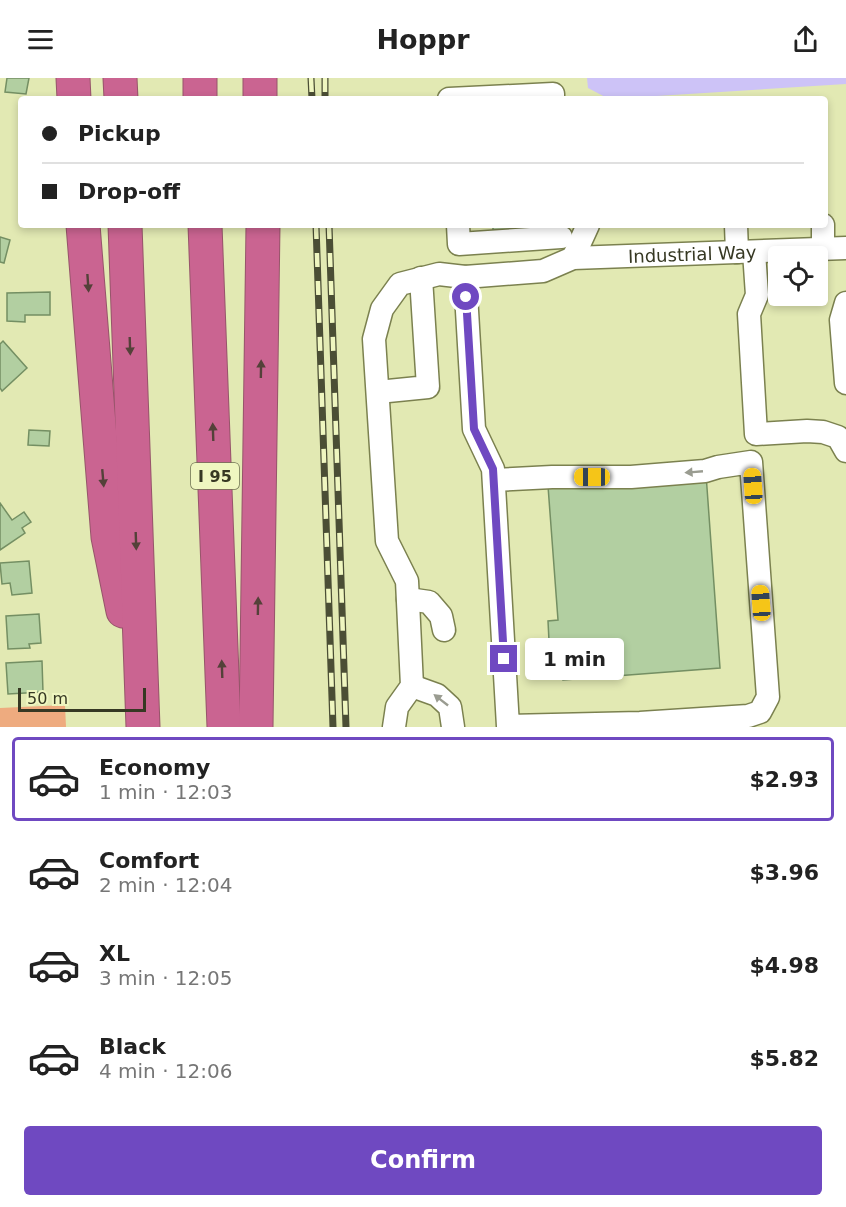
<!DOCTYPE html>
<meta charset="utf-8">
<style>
body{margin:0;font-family:"DejaVu Sans",sans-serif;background:#f2f2f2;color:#222;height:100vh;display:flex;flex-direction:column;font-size:22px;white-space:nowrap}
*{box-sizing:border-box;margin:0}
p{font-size:20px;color:#767676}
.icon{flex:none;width:33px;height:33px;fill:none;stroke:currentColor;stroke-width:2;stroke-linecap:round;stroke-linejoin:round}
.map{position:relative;height:649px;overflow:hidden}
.panel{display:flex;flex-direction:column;background:#fff;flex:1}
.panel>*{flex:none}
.guide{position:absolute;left:18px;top:18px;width:810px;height:132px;border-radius:6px;box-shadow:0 3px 9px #0003;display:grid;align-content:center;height:132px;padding:0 24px;background:#fff}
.tools{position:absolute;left:768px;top:168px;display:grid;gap:12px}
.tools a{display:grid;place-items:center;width:60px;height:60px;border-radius:6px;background:#fff;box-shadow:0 3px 9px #0003;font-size:30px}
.scale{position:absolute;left:18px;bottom:15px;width:128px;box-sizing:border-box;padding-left:6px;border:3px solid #363823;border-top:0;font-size:16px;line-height:21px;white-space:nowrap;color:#363823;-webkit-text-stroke:4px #eff6c0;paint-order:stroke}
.end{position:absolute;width:27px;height:27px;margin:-14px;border:8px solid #6f49c1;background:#fff;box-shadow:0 0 0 3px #fff}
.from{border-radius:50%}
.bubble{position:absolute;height:42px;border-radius:6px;background:#fff;box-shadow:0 3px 9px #0003;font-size:20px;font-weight:600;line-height:42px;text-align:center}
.car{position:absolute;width:18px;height:36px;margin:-18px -9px;border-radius:8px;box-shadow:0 0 4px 2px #0007;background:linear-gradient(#f5c518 24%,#345 0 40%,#f5c518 0 76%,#345 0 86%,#f5c518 0)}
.guide b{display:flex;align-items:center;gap:21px;height:57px;font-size:22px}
.guide b+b{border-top:2px solid #e0e0e0}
.guide i{width:15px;height:15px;background:#222}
ul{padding:10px 0 0;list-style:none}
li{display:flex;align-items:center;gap:18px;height:84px;margin:0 12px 9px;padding:0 12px;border:3px solid transparent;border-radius:6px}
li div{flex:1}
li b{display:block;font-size:22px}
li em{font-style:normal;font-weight:600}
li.active{border-color:#6f49c1}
li>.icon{width:54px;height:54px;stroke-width:1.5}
.button{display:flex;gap:12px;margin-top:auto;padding:12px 24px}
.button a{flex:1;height:69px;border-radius:6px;background:#6f49c1;color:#fff;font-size:24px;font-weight:600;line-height:69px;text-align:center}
header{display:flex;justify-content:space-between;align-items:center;height:78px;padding:0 24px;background:#fff;font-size:27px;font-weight:600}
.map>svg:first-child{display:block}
</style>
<header><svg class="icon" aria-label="menu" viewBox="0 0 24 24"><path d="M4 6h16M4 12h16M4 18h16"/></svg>Hoppr<svg class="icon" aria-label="share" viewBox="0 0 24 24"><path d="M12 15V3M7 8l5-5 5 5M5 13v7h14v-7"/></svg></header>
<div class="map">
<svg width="846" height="649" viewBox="0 0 846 649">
<rect width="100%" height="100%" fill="#e2e9b3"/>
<path fill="#eeab7f" d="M65,627l1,22h-66v-19z"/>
<path fill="#cdc3f7" d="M587,0h259v6l-237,15 -21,-11z"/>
<g fill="#b2cfa1" stroke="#748f63" stroke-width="1.5">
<path d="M7,0h22l-3,16 -21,-2z"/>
<path d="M493,147h27v5l-27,2z"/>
<path d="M0,159l10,3 -6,23 -4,-1z"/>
<path d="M50,214v23h-25v7l-18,-1v-28z"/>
<path d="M3,263l24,27 -25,23 -2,-3v-44z"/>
<path d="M29,352l21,1 -1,15 -21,-1z"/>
<path d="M706,396l14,194 -157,12 -3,-39h-11l-1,-20 10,-1 -10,-134z"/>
<path d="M0,425l12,17 12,-8 7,10 -9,6 3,5 -25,17z"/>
<path d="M29,483l3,32 -20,2 -2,-12 -8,1 -2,-21z"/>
<path d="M39,536l2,29 -12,1 1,4 -22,1 -2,-33z"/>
<path d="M42,583l1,31 -35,2 -2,-31z"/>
</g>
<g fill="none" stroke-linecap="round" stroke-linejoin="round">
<defs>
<g id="minor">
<path d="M449,21l104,-5v5"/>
<path d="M458,147l1,19 102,-7"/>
<path d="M736,147l1,27"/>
<path d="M823,147v24"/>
<path d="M754,174l3,43 -8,19 7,120 51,-3 16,1 15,5 8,14"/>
<path d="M573,180l15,-33"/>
<path d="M846,225l-5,17 5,63"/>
<path d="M378,314l50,-5 -7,-109"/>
<path id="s1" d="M494,402l58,-3h79l74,-6 13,-4 33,-5 17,235 -8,15 -12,4 -108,7 -132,3 -15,-257 -19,-40 -9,-152 78,-6 30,-13 273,-10"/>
<path d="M408,521l21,3 12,14 3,14"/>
<path d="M412,608l25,9 13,12 3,20"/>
<path d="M394,649l3,-20 15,-21 -5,-105 -20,-40 -13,-202 8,-30 18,-25 39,-10 26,3"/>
</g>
<g id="highway">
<path d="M73,0l1,21"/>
<path d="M120,0l1,21"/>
<path d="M200,0v21"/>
<path d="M260,0v21"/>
<path d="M83,147l25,312 15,74"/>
<path d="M125,147l18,502"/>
<path d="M205,147l19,502"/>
<path d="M256,649l7,-502"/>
</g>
</defs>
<use href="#minor" stroke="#7b814f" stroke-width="25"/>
<use href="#highway" stroke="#96556a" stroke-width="35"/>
<use href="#minor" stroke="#fff" stroke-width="22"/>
<use href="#highway" stroke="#ca6491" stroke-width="33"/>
<defs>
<g id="rail">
<path d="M311,0l1,21"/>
<path d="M325,0v21"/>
<path d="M316,147l17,502"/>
<path d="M329,147l17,502"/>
</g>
</defs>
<use href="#rail" stroke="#4b4e35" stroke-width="7"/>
<use href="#rail" stroke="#eff6c0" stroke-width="4.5" stroke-dasharray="14" stroke-linecap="butt"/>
</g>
<defs><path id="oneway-solid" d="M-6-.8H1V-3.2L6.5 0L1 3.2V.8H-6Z" transform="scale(1.5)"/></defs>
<g fill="#544139">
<use href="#oneway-solid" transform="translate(88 205) rotate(86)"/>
<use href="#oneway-solid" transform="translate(130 268) rotate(88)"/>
<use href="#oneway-solid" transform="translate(261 291) rotate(-89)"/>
<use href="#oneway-solid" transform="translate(213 354) rotate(-92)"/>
<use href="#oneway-solid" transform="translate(103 400) rotate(85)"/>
<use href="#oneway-solid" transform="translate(136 463) rotate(88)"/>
<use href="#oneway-solid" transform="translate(258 528) rotate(-89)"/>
<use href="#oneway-solid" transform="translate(222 591) rotate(-92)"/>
</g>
<g fill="#9a9c91">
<use href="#oneway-solid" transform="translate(694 394) rotate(175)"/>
<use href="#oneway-solid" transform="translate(441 622) rotate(-142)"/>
</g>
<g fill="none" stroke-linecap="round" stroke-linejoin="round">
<path stroke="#6f49c1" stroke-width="8" d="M466,219l8,132 19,40 11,190"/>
</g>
<g text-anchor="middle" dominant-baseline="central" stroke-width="6" stroke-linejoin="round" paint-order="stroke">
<rect fill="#eff6c0" stroke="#6e7152" stroke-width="1.5" x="191" y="385" width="48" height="26" rx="4.5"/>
<g font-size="16" font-weight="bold" fill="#363823">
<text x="215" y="398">I 95</text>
</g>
<g font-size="18" fill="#363823" stroke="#eff6c0">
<text stroke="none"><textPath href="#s1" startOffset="1448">Industrial Way</textPath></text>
</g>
</g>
</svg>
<div class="tools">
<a><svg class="icon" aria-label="locate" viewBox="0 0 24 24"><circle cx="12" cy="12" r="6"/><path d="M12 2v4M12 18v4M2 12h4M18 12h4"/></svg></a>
</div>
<div class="scale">50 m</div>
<i class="end from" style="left:466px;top:219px"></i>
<i class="end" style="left:504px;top:581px"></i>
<div class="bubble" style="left:525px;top:560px;width:99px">1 min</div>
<i class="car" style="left:592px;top:399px;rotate:270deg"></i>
<i class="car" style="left:753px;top:408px;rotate:356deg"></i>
<i class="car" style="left:761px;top:525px;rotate:356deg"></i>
<div class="guide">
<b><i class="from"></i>Pickup</b>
<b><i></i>Drop-off</b>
</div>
</div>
<section class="panel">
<ul>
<li class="active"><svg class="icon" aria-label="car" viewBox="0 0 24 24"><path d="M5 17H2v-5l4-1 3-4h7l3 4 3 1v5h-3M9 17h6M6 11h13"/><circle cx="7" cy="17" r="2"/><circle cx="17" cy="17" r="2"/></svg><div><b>Economy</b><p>1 min · 12:03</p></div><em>$2.93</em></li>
<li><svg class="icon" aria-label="car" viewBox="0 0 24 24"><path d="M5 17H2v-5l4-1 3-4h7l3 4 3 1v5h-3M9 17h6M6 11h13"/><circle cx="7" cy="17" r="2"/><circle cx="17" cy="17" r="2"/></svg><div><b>Comfort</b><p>2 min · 12:04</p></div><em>$3.96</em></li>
<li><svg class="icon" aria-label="car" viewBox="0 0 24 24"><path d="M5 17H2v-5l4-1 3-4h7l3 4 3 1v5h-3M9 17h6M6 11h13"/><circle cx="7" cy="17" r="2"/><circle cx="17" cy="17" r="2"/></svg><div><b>XL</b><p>3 min · 12:05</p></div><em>$4.98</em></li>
<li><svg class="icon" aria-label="car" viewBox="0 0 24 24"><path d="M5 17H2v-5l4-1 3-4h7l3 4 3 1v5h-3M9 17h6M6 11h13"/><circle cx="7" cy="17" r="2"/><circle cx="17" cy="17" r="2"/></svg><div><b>Black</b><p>4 min · 12:06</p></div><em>$5.82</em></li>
</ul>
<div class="button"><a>Confirm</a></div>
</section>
